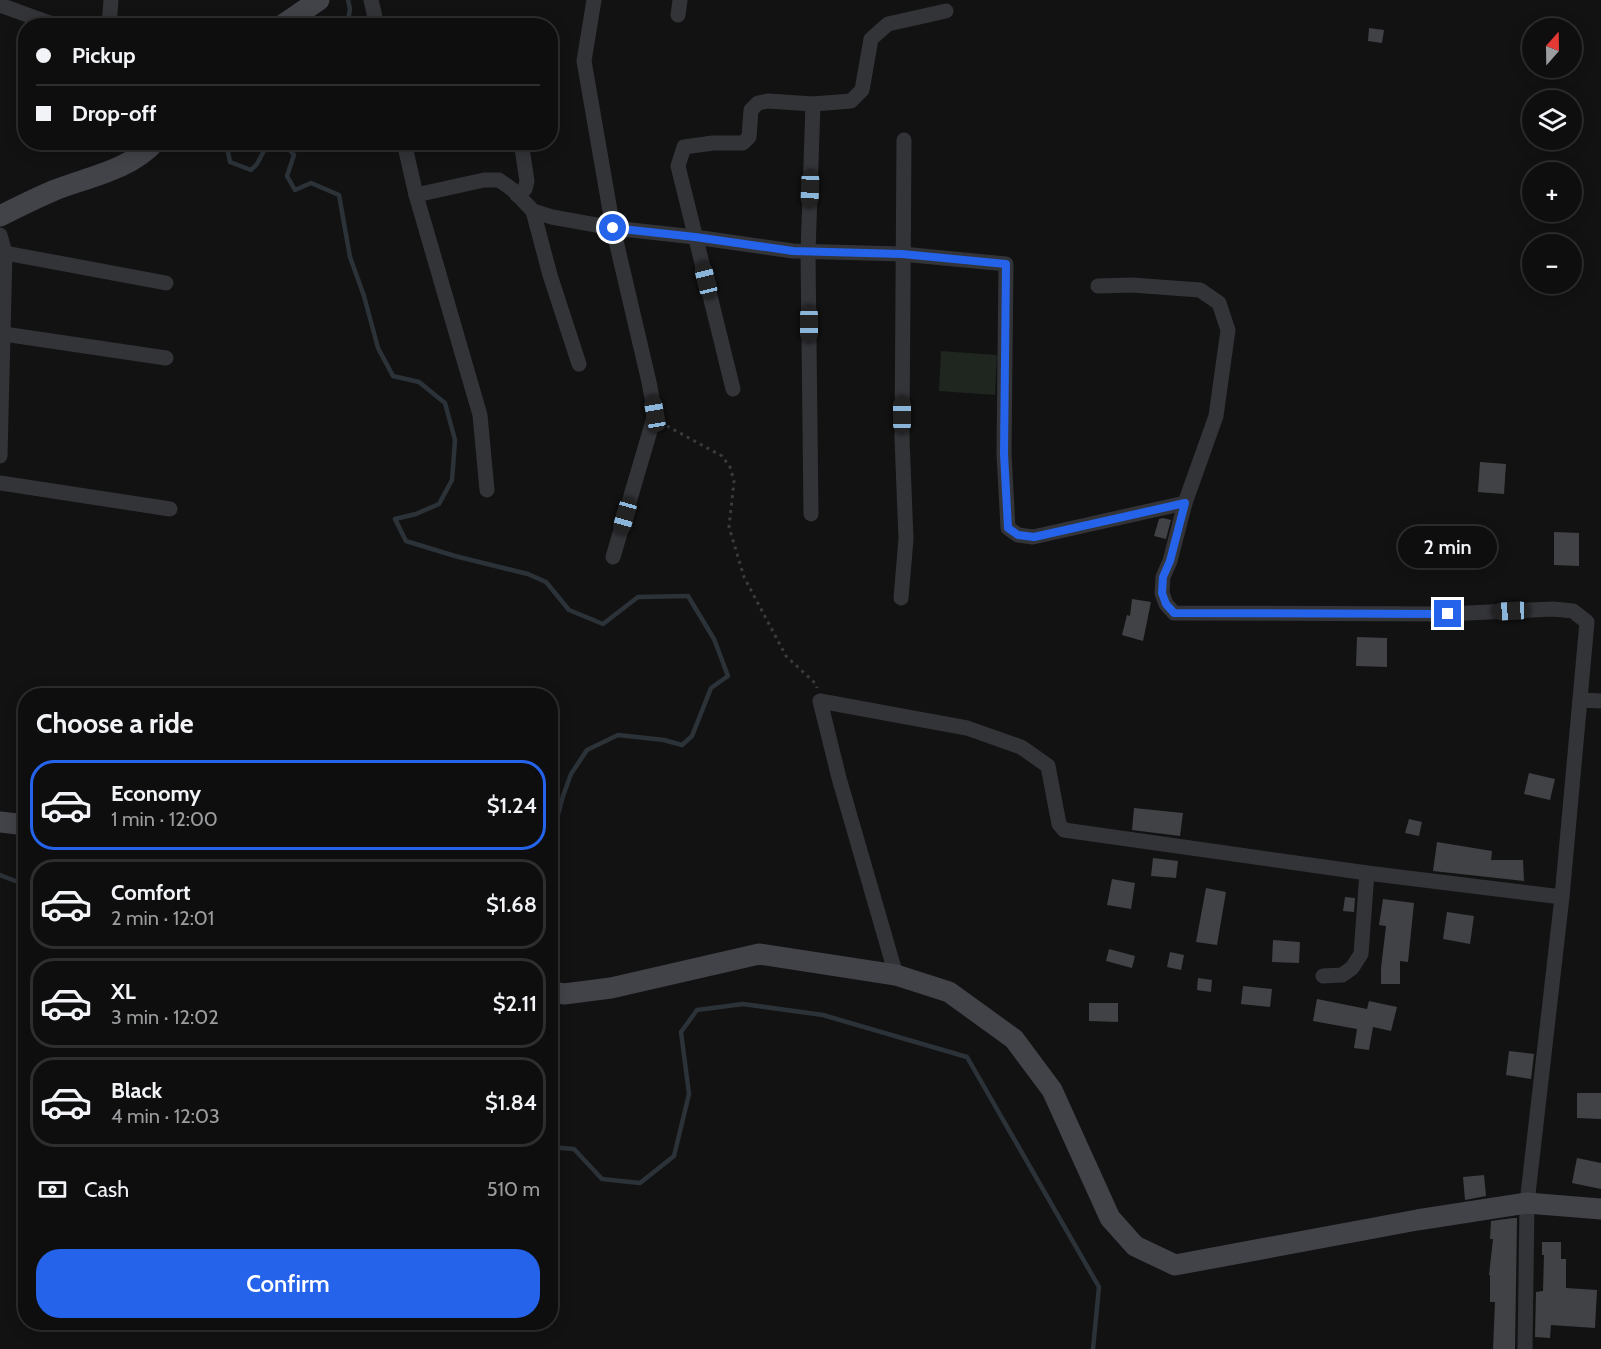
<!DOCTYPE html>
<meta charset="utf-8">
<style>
body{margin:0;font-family:Cabin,sans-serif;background:#1c1c1c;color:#f1f3f6;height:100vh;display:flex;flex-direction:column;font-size:22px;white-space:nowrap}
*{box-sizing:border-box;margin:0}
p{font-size:20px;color:#9b9c9e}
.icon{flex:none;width:33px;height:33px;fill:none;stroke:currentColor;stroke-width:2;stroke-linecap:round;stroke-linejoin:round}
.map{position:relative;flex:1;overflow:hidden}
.drawer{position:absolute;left:18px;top:688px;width:540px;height:642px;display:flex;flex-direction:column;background:#0e0e0e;border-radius:24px;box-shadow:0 3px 15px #0003,0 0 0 2px #2e2e2e}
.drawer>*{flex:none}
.banner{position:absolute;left:18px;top:18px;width:540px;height:132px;border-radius:24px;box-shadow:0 3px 15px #0003,0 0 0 2px #2e2e2e;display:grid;align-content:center;height:132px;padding:0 18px;background:#0e0e0e}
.needle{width:39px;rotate:20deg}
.fabs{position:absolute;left:1522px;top:18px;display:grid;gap:12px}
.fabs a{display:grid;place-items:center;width:60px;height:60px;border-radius:50%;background:#0e0e0e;box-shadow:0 3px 15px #0003,0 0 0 2px #2e2e2e;font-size:30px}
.end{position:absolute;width:27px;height:27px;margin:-14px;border:8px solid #2563eb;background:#fff;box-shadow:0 0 0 3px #fff}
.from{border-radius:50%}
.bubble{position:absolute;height:42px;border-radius:21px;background:#0e0e0e;box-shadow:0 3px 15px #0003,0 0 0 2px #2e2e2e;font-size:20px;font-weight:600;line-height:42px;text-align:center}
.car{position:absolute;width:18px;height:36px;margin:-18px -9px;border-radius:8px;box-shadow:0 0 4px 2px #0007;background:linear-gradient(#222 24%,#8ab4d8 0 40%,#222 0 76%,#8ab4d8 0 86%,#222 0)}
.banner b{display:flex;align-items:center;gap:21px;height:57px;font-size:22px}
.banner b+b{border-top:2px solid #2e2e2e}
.banner i{width:15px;height:15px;background:#f1f3f6}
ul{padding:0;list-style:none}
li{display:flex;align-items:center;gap:18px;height:90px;margin:0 12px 9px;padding:0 6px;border:3px solid #2e2e2e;border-radius:24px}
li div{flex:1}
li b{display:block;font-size:22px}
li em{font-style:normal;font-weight:600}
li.on{border-color:#2563eb}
li>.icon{width:54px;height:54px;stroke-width:1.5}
h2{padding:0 18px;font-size:27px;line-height:72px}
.pay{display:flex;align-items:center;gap:15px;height:66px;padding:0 18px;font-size:22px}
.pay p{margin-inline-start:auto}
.button{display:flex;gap:12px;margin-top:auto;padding:12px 18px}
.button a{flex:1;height:69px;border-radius:24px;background:#2563eb;color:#fff;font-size:24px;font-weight:600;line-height:69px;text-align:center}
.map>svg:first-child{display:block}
</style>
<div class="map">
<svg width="1601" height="1349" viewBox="0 0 1601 1349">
<rect width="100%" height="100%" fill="#121213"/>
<path fill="#1e261f" d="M941,351l56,4 -2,40 -56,-4z"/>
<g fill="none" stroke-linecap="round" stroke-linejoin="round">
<g stroke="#2b3238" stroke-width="4.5">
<path d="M347,26l3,-17 -2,-9"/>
<path d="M226,142l4,20 21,8 6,-6 10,-19 17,-2 10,12 -7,21 8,14 16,-7 28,12 11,62 14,39 14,52 15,28 26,6 26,21 10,37 -3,40 -13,24 -23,10 -21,5 11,22 49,15 73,18 18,8 23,28 34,14 35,-27 50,-1 26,43 14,37 -17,12 -19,48 -10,9 -18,-5 -46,-5 -31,15 -16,24 -8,22 -13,48"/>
<path d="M0,875l26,10"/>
<path d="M550,1147l24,2 28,30 38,4 34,-27 15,-62 -8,-62 16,-22 46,-6 80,11 144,42 132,230 -6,62"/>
</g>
</g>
<g fill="#414246">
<path d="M1369,28l15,2 -2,13 -14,-2z"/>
<path d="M1480,462l26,2 -2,30 -26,-2z"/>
<path d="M1163,518l8,2 -5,19 -12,-3 5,-17z"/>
<path d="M1554,532l25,1v33l-25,-1z"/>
<path d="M1132,599l19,3 -8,39 -21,-6 5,-20 3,1z"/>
<path d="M1357,637l30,1v29l-31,-1z"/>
<path d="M1529,773l26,6 -5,21 -26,-6z"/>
<path d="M1134,808l49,5 -3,23 -48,-6z"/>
<path d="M1409,819l13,3 -3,14 -14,-3z"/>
<path d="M1437,842l55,9 -1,9h32l1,21 -91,-10z"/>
<path d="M1153,858l25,3 -2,17 -25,-2z"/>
<path d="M1112,879l23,4 -4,26 -24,-4z"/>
<path d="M1206,888l20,4 -9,53 -21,-3z"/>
<path d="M1345,897l10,1 -1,14 -11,-1z"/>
<path d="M1383,899l31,4 -6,59 -8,-1v23h-19v-16l5,-42 -7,-1z"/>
<path d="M1447,912l27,4 -4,28 -27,-5z"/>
<path d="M1273,940l27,2 -1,21 -27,-1z"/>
<path d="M1109,949l26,7 -3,12 -26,-7z"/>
<path d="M1170,952l14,3 -3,15 -14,-3z"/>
<path d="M1198,978l14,2 -1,12 -14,-2z"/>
<path d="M1243,986l29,3 -2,18 -29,-3z"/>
<path d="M1317,999l50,10 2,-8 28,6 -6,24 -18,-4 -4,23 -15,-2 3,-19 -44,-8z"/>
<path d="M1089,1003h29v19l-29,-1z"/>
<path d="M1509,1051l25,3 -3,25 -25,-4z"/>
<path d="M1577,1093h24v26l-24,-1z"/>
<path d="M1577,1158l24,5v26l-29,-6z"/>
<path d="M1484,1175l2,21 -21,4 -2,-23z"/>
<path d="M1513,1218h4l-2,131h-22l2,-47h-5v-27h-1l4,-36h-3l1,-18z"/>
<path d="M1542,1242h19v17h5v29l31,2 -2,38 -44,-3 -1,13 -15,-1 1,-45 7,-1 1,-36h-2z"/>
</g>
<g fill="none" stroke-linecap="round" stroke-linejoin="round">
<path stroke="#393b3f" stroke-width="3" stroke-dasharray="3 4.5" stroke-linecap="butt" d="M667,426l55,30 8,11 4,14 -5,46 15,50 42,79 30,28 1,4"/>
<g stroke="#333438" stroke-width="15">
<path d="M371,0l6,26"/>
<path d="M594,0l-10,61 29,167 36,154 6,32 -42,143"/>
<path d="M0,5l58,21"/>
<path d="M678,15l2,-15"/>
<path d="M109,26l2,-26"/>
<path d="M404,142l12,53 64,220 7,75"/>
<path d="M416,195l68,-15h15l14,10 20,21 19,6 61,11 82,9 98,14 109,3 104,10 -2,190 4,74 10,7 15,2 152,-34"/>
<path d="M517,195l8,-6 2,-8 -6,-39"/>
<path d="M533,211l17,64 29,89"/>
<path d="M0,235l5,18 -5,203"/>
<path d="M5,253l161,30"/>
<path d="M1098,286l34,-1 68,5 19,13 9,27 -12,86 -31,87 -15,58 -7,16 -1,16 4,11 8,9 274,1 105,-5 20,2 14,11 -25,275 -35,306 -2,146"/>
<path d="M4,334l162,24"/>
<path d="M733,389l-55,-223 6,-19 29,-4h30l6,-6 2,-27 7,-7 10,-2 45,3 38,-3 11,-11 9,-51 17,-15 58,-13"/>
<path d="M0,483l170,26"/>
<path d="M811,514l-3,-261 5,-149"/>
<path d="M901,598l5,-59 -4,-101 2,-298"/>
<path d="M1580,700l21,1"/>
<path d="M896,975l-57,-197 -19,-77 147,27 54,19 27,19 11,58 5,6 303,43 195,24"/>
<path d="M1323,976l19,-1 10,-7 9,-14 6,-81"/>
</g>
<g stroke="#414348" stroke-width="21">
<path d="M281,26l38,-26"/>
<path d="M0,216c18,-9 36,-18 55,-26 33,-13 75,-20 100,-48"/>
<path d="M0,822l26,3"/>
<path d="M550,991l14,3 47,-6 148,-34 137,21 53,17 65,47 38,51 58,128 25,28 40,19 242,-45 110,-17 74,6"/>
</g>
</g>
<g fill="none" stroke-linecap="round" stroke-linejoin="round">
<path stroke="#2563eb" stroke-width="8" d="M613,228l82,9 98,14 109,3 104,10 -2,190 4,74 10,7 16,2 151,-34 -15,58 -7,16 -1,16 4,11 8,9 274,1"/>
</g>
</svg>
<div class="fabs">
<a><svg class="needle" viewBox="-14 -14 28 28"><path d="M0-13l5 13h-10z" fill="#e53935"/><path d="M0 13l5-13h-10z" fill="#9b9c9e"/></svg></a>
<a><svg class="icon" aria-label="layers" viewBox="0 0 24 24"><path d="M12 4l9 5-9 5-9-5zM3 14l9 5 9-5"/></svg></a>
<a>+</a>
<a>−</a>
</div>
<i class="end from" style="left:613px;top:228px"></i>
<i class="end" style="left:1448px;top:614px"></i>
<div class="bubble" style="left:1398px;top:526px;width:99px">2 min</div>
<i class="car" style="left:810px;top:189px;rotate:182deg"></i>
<i class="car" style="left:706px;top:280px;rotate:346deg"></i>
<i class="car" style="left:809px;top:324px;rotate:180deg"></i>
<i class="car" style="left:655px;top:414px;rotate:350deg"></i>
<i class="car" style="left:902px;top:415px;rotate:0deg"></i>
<i class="car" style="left:625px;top:516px;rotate:196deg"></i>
<i class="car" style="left:1511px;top:611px;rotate:267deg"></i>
<div class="banner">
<b><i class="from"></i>Pickup</b>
<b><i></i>Drop-off</b>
</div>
<section class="drawer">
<h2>Choose a ride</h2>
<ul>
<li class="on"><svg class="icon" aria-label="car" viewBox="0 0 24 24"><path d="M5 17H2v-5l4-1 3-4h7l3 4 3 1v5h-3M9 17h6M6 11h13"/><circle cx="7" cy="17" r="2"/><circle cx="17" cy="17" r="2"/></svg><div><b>Economy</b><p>1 min · 12:00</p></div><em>$1.24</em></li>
<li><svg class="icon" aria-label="car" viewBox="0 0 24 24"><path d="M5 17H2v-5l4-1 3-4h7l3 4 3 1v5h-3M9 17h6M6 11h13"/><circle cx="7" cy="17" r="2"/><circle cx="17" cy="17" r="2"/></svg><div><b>Comfort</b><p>2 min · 12:01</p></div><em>$1.68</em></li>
<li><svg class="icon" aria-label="car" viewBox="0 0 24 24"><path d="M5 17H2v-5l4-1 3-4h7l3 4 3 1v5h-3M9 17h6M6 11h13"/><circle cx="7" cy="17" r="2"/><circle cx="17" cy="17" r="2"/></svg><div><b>XL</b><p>3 min · 12:02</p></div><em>$2.11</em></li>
<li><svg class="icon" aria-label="car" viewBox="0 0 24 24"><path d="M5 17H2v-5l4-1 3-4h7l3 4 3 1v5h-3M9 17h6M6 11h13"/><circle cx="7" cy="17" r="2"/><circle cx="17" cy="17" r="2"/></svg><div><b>Black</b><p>4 min · 12:03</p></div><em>$1.84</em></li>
</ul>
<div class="pay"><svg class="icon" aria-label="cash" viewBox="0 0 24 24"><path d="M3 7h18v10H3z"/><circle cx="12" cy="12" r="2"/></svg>Cash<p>510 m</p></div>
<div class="button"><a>Confirm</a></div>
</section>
</div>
